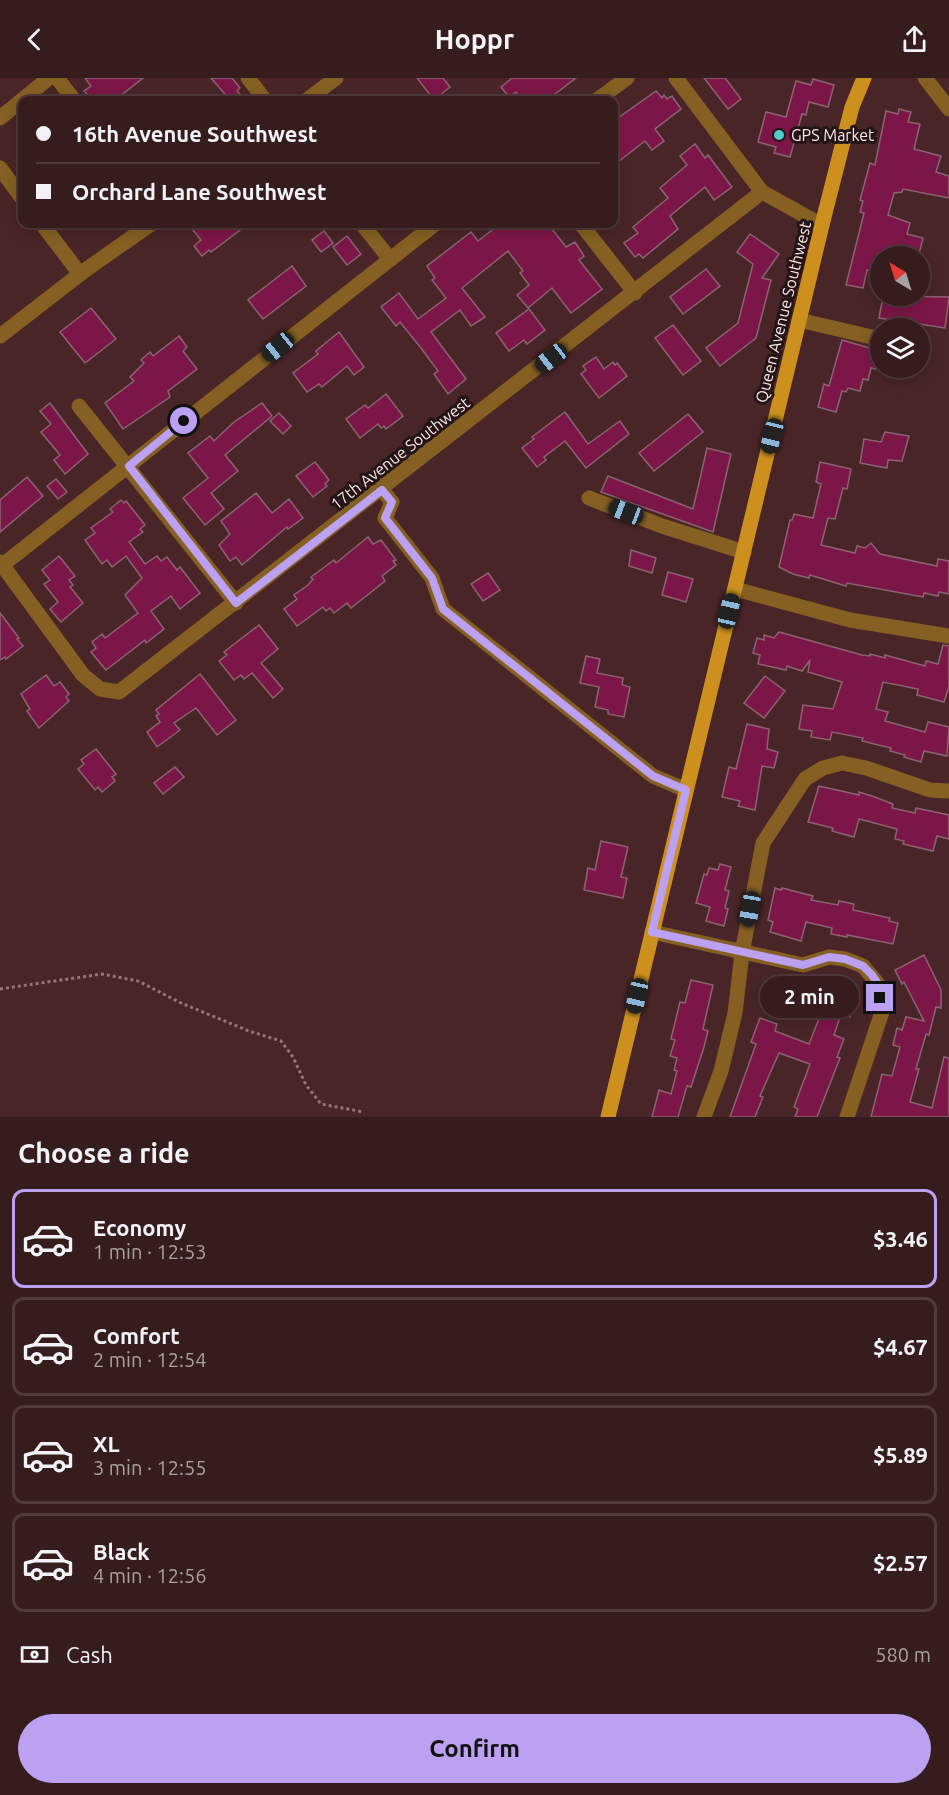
<!DOCTYPE html>
<meta charset="utf-8">
<style>
body{margin:0;font-family:Ubuntu,sans-serif;background:#42292a;color:#f1f3f6;height:100vh;display:flex;flex-direction:column;font-size:22px;white-space:nowrap}
*{box-sizing:border-box;margin:0}
p{font-size:20px;color:#aaa1a4}
.icon{flex:none;width:33px;height:33px;fill:none;stroke:currentColor;stroke-width:2;stroke-linecap:round;stroke-linejoin:round}
.map{position:relative;height:1039px;overflow:hidden}
.side{display:flex;flex-direction:column;background:#371c1d;flex:1}
.side>*{flex:none}
.hud{position:absolute;left:18px;top:18px;width:600px;height:132px;border-radius:12px;box-shadow:0 3px 15px #0003,0 0 0 2px #513a3b;display:grid;align-content:center;height:132px;padding:0 18px;background:#371c1d}
.needle{width:39px;rotate:322deg}
.fabs{position:absolute;left:870px;top:168px;display:grid;gap:12px}
.fabs a{display:grid;place-items:center;width:60px;height:60px;border-radius:50%;background:#371c1d;box-shadow:0 3px 15px #0003,0 0 0 2px #513a3b;font-size:30px}
.end{position:absolute;width:27px;height:27px;margin:-14px;border:8px solid #bca0f2;background:#111;box-shadow:0 0 0 3px #111}
.from{border-radius:50%}
.bubble{position:absolute;height:42px;border-radius:21px;background:#371c1d;box-shadow:0 3px 15px #0003,0 0 0 2px #513a3b;font-size:20px;font-weight:700;line-height:42px;text-align:center}
.car{position:absolute;width:18px;height:36px;margin:-18px -9px;border-radius:8px;box-shadow:0 0 4px 2px #0007;background:linear-gradient(#222 24%,#8ab4d8 0 40%,#222 0 76%,#8ab4d8 0 86%,#222 0)}
.hud b{display:flex;align-items:center;gap:21px;height:57px;font-size:22px}
.hud b+b{border-top:2px solid #513a3b}
.hud i{width:15px;height:15px;background:#f1f3f6}
ul{padding:0;list-style:none}
li{display:flex;align-items:center;gap:18px;height:99px;margin:0 12px 9px;padding:0 6px;border:3px solid #513a3b;border-radius:12px}
li div{flex:1}
li b{display:block;font-size:22px}
li em{font-style:normal;font-weight:700}
li.current{border-color:#bca0f2}
li>.icon{width:54px;height:54px;stroke-width:1.5}
h2{padding:0 18px;font-size:27px;line-height:72px}
.pay{display:flex;align-items:center;gap:15px;height:66px;padding:0 18px;font-size:22px}
.pay p{margin-inline-start:auto}
.cta{display:flex;gap:12px;margin-top:auto;padding:12px 18px}
.cta a{flex:1;height:69px;border-radius:36px;background:#bca0f2;color:#111;font-size:24px;font-weight:700;line-height:69px;text-align:center}
header{display:flex;justify-content:space-between;align-items:center;height:78px;padding:0 18px;background:#371c1d;font-size:27px;font-weight:700}
.map>svg:first-child{display:block}
</style>
<header><svg class="icon" aria-label="back" viewBox="0 0 24 24"><path d="M15 5l-7 7 7 7"/></svg>Hoppr<svg class="icon" aria-label="share" viewBox="0 0 24 24"><path d="M12 15V3M7 8l5-5 5 5M5 13v7h14v-7"/></svg></header>
<div class="map">
<svg width="949" height="1039" viewBox="0 0 949 1039">
<rect width="100%" height="100%" fill="#492527"/>
<g fill="#7d1648" stroke="#8b6471" stroke-width="1.5">
<path d="M85,0h58l-28,22h-23l-8,-9 7,-5z"/>
<path d="M211,0h21l8,10 -3,3 8,9h-15z"/>
<path d="M417,0h26l7,9 -16,13z"/>
<path d="M512,0h64l-29,22h-25l-6,-8 -7,5 -8,-10z"/>
<path d="M704,0h21l16,21 -13,10z"/>
<path d="M813,1l21,6 -6,22 -19,-5 -3,13 -4,-1 -12,43 -16,-4 2,-6 -18,-5 8,-30 20,5 10,-36 15,4z"/>
<path d="M656,13l6,7 2,-3 3,4 5,-3 9,13 -26,20 9,12 -12,9 -7,-9 -31,24v-44z"/>
<path d="M899,31l12,3 -3,10 12,2 -6,25 27,7 -5,16 13,4v22l-46,-9 -1,3 -8,1 -6,22 22,8 -3,11 16,4 -4,16 -31,-6 -2,8 -8,3 -3,13 -8,-2 -4,18 -17,-3 18,-72 -4,-1 3,-11 -3,-1 10,-37 5,2 11,-54 12,3z"/>
<path d="M695,66l10,14 3,-3 24,32 -18,13 -9,-13 -35,29 8,13 -35,29 -4,-4 -4,3 -11,-14 14,-10 -5,-6 35,-29 -8,-10 27,-23 -7,-9z"/>
<path d="M188,146h60l-37,28 -2,-2 -7,6 -8,-10 7,-6z"/>
<path d="M500,146h48l18,23 9,-5 9,14 -5,4 23,29 -31,24 -19,-25 -24,20 -11,-13 12,-10 -9,-12 3,-2 -15,-20 -46,37 23,29 -14,9 -11,-16 -29,22 35,47 -18,15 -14,-20 4,-3 -17,-23 -21,-26 -4,4 -15,-19 18,-14 19,26 28,-21 -14,-18 3,-2 -8,-12 44,-34 7,9z"/>
<path d="M324,153l9,12 -12,9 -9,-12z"/>
<path d="M750,156l29,20 -17,24 9,2 -15,58 -36,28 -14,-18 32,-25 15,-59 -16,-12z"/>
<path d="M347,158l14,18 -14,11 -14,-18z"/>
<path d="M292,188l14,20 -43,33 -15,-19z"/>
<path d="M706,191l14,17 -37,28 -13,-17z"/>
<path d="M883,218l66,1 -4,31 -66,-10z"/>
<path d="M91,230l25,31 -31,24 -25,-31z"/>
<path d="M529,231l16,21 -18,14 -3,-4 -15,11 -13,-18z"/>
<path d="M673,247l28,36 -18,14 -28,-37z"/>
<path d="M339,254l25,35 -10,8 -7,-9 -25,21 -3,-3 -12,8 -14,-19 25,-19 -2,-3z"/>
<path d="M179,258l8,11 -4,4 14,18 -29,22 2,6 -47,32 -18,-26 29,-22 -4,-4 14,-14 -3,-3 9,-8 3,4z"/>
<path d="M842,262l38,11 -4,18 -5,-1 -3,12 -5,-1 -3,12 -12,-3 -2,4 -4,-1 -6,21 -18,-5 6,-23 5,2z"/>
<path d="M596,279l8,12 9,-7 2,3 2,-2 10,13 -28,22 -18,-24 5,-4 -3,-4z"/>
<path d="M386,316l17,22 -17,13 -2,-3 -3,2 -3,-4 -18,14 -14,-19 19,-14 3,3z"/>
<path d="M50,325l38,51 -23,20 -11,-14 6,-5 -19,-23 10,-8 -11,-13z"/>
<path d="M262,325l10,13 -47,39 13,16 -27,22 13,16 -19,16 -22,-27 25,-20 -20,-25 22,-17 4,5 20,-19z"/>
<path d="M565,334l23,32 32,-23 9,13 -43,34 -21,-27 -21,16 2,3 -9,7 -15,-19 12,-9 -2,-2z"/>
<path d="M279,335l12,13 -8,8 -13,-13z"/>
<path d="M688,336l15,18 -49,39 -15,-18z"/>
<path d="M885,354l24,4 -7,25 -14,-1 -1,8 -27,-5 4,-24 17,3z"/>
<path d="M707,370l24,6 -18,78 -112,-40 7,-16 85,33z"/>
<path d="M315,384l14,18 -4,4 2,2 -14,11 -17,-21z"/>
<path d="M820,384l31,7 -4,20 -4,-1 -8,31 -7,-1 -7,27 34,8 2,-7 8,2 6,-5 9,11 57,12 1,-7 11,2v33l-10,-2 -1,4 -14,-3 -1,4 -76,-14 -1,3 -36,-11 -1,3 -16,-4 -14,-7 11,-47h2l2,-6 19,4 8,-34 -5,-2z"/>
<path d="M27,399l16,19 -43,36v-32z"/>
<path d="M56,401l11,13 -9,7 -11,-13z"/>
<path d="M256,415l16,20 17,-14 14,19 -15,11 -1,-2 -45,38 -6,-8 -6,4 -11,-16 11,-11 -9,-13z"/>
<path d="M121,422l3,3 2,-2 19,24 -5,4 3,3 -14,10 16,22 12,-8 4,5 6,-4 10,13 3,-3 20,26 -20,16 -9,-13 -20,15 13,18 -18,14 -1,-3 -39,30 -15,-18 5,-4 -4,-6 10,-8 3,4 33,-25 -13,-18 17,-17 -16,-22 -14,11 -5,-7 -5,4 -17,-24 10,-7 -4,-5 22,-16 -3,-3z"/>
<path d="M368,459l5,7 8,-4 15,20 -3,1 3,4 -14,11 3,5 -34,27 -4,-5 -13,10 -4,-5 -4,3 -3,-4 -26,19 -13,-17 13,-10 -3,-4 14,-10 5,-6 -2,-2 23,-17 2,3z"/>
<path d="M631,472l25,8 -4,15 -23,-7z"/>
<path d="M59,478l16,20 -6,4 4,5 -3,2 13,16 -22,19 -11,-13 8,-7 -14,-18 6,-4 -8,-10z"/>
<path d="M668,494l25,7 -7,23 -24,-7z"/>
<path d="M488,495l12,17 -17,11 -12,-17z"/>
<path d="M0,535l19,25 -2,1 6,7 -17,13 -1,-2 -5,3z"/>
<path d="M259,547l19,24 -17,14 22,26 -10,9 -21,-25 -8,6 -3,-4 -7,5 -15,-19 8,-6 -3,-3z"/>
<path d="M779,554l83,23 8,1v-2l15,4v-3l40,11 1,-5 12,3 5,-19 6,1v40l-5,16 -27,-7 1,-6 -35,-7 -7,27 12,3 -3,9 40,11 3,-10 21,5 -2,29 -23,-5 -3,11 -17,-5 1,-2 -15,-4 1,-3 -29,-7 1,-3 -31,-6 -2,8 -19,-3 1,-6 -13,-2 4,-24 30,4 9,-27 -34,-10 2,-12 -8,11 -15,-5 -1,4 -28,-6 2,-9 -7,-2 4,-15 7,2v-5l10,3z"/>
<path d="M586,578l14,3 -3,14 26,5 -1,7 8,2 -6,30 -16,-3v-4l-13,-3 4,-20 -19,-4z"/>
<path d="M200,596l36,46 -19,15 -21,-27 -22,15 6,7 -23,17 -10,-15 13,-10 -4,-6 3,-2 -3,-4z"/>
<path d="M46,597l8,11 6,-4 9,12 -3,3 3,4 -30,27 -12,-17 3,-2 -9,-15z"/>
<path d="M765,598l20,15 -21,27 -20,-15z"/>
<path d="M747,646l22,5 -2,20 11,3 -4,16 -12,-2 -7,44 -17,-4 2,-5 -18,-4 7,-30 7,2z"/>
<path d="M96,671l20,25 -4,3 3,4 -13,11 -4,-5 -3,3 -17,-21 6,-5 -3,-4z"/>
<path d="M175,689l9,10 -21,17 -9,-11z"/>
<path d="M819,708l40,9v-3l13,4 21,8 -1,4 23,5 1,-5 33,7v24l-12,-3 -4,15 -30,-7 1,-3 -9,-2 2,-10 -38,-10 -5,18 -22,-6 1,-3 -25,-6z"/>
<path d="M601,763l27,6 -7,30 6,1 -4,20 -39,-8 4,-22 7,2z"/>
<path d="M720,786l11,3 -6,23 4,1 -4,17 3,1 -4,17 -18,-5 4,-14 -14,-4 8,-29 3,1 2,-7 9,2z"/>
<path d="M775,810l6,2 1,-2 31,8 -2,4 27,5 1,-4 15,3 -1,6 37,8 -1,3 9,2 -5,21 -46,-9v2l-16,-3 1,-6 -26,-6 -5,19 -31,-9 3,-10 -5,-2z"/>
<path d="M924,877l17,35v18l-5,-1 -7,28 -3,-1 -10,35h3l-9,33 22,6 12,-51 5,1v59h-78l11,-43 10,2 8,-29 -7,-2 4,-17 5,2 4,-13 18,4 -20,-39 -2,2 -7,-14z"/>
<path d="M772,900l22,3 -1,7 23,3 3,-11 23,8 1,-3 15,5 -8,27 -9,-3 -7,21 10,4 -7,18 3,1 -23,59h-22l3,-8 -4,-2 16,-43 -31,-11 -19,43 3,1 -8,20h-25l26,-73 -5,-2 9,-24 17,6 -2,7 34,13 13,-33 -56,-8 3,-21h2z"/>
<path d="M691,902l22,5 -10,44 5,2 -4,16 -13,40 -4,-1 -9,31h-26l7,-27 12,4 6,-23 -3,-1 3,-12 -7,-2 5,-16 -4,-1 9,-37 5,1z"/>
</g>
<g fill="none" stroke-linecap="round" stroke-linejoin="round">
<path stroke="#947678" stroke-width="3" stroke-dasharray="3 3" stroke-linecap="butt" d="M0,911l102,-15 36,7 43,22 68,28 32,10 12,16 13,28 15,19 43,8"/>
<g stroke="#856022" stroke-width="15">
<path d="M57,0l17,22"/>
<path d="M248,0l17,22"/>
<path d="M676,0l86,114 60,33"/>
<path d="M925,0l24,31"/>
<path d="M307,22l29,-22"/>
<path d="M597,22l30,-22"/>
<path d="M0,40l49,-40"/>
<path d="M0,90l22,30"/>
<path d="M42,146l38,50"/>
<path d="M362,146l27,34"/>
<path d="M581,146l54,69"/>
<path d="M799,242l81,19"/>
<path d="M0,258l84,-65 67,-47"/>
<path d="M79,328l157,197"/>
<path d="M382,412l10,12 -7,16 47,60 11,31 210,167 33,14"/>
<path d="M589,420l73,28 82,26"/>
<path d="M0,484l83,113 17,14 19,3 643,-500"/>
<path d="M0,489l435,-343"/>
<path d="M735,511l115,31 99,16"/>
<path d="M652,854l151,33 26,-8 16,2 18,7 15,18 4,28 -35,105"/>
<path d="M704,1039l17,-46 14,-58 7,-60 21,-110 42,-64 18,-11 19,-5 24,5 64,22 19,1"/>
</g>
<path stroke="#cd901e" stroke-width="15" d="M608,1039l214,-892 30,-118 12,-29"/>
</g>
<g fill="none" stroke-linecap="round" stroke-linejoin="round">
<path stroke="#bca0f2" stroke-width="8" d="M184,343l-55,45 107,137 146,-113 10,12 -7,16 47,60 11,31 210,167 33,14 -34,142 151,33 26,-8 16,2 18,7 9,9 6,9 2,14"/>
</g>
<circle fill="#52cdcf" stroke="#241415" stroke-width="2" cx="779" cy="57" r="6"/>
<g text-anchor="middle" dominant-baseline="central" stroke-width="6" stroke-linejoin="round" paint-order="stroke">
<g font-size="16" fill="#fce8e9" stroke="#241415" text-anchor="start">
<text x="791" y="57">GPS Market</text>
</g>
<g font-size="16" fill="#fce8e9" stroke="#241415">
<text transform="translate(783 234) rotate(-76)">Queen Avenue Southwest</text>
<text transform="translate(400 375) rotate(-38)">17th Avenue Southwest</text>
</g>
</g>
</svg>
<div class="fabs">
<a><svg class="needle" viewBox="-14 -14 28 28"><path d="M0-13l5 13h-10z" fill="#e53935"/><path d="M0 13l5-13h-10z" fill="#aaa1a4"/></svg></a>
<a><svg class="icon" aria-label="layers" viewBox="0 0 24 24"><path d="M12 4l9 5-9 5-9-5zM3 14l9 5 9-5"/></svg></a>
</div>
<i class="end from" style="left:184px;top:343px"></i>
<i class="end" style="left:880px;top:920px"></i>
<div class="bubble" style="left:760px;top:898px;width:99px">2 min</div>
<i class="car" style="left:278px;top:269px;rotate:231deg"></i>
<i class="car" style="left:551px;top:280px;rotate:232deg"></i>
<i class="car" style="left:772px;top:358px;rotate:194deg"></i>
<i class="car" style="left:626px;top:434px;rotate:291deg"></i>
<i class="car" style="left:729px;top:533px;rotate:13deg"></i>
<i class="car" style="left:750px;top:831px;rotate:190deg"></i>
<i class="car" style="left:637px;top:918px;rotate:193deg"></i>
<div class="hud">
<b><i class="from"></i>16th Avenue Southwest</b>
<b><i></i>Orchard Lane Southwest</b>
</div>
</div>
<section class="side">
<h2>Choose a ride</h2>
<ul>
<li class="current"><svg class="icon" aria-label="car" viewBox="0 0 24 24"><path d="M5 17H2v-5l4-1 3-4h7l3 4 3 1v5h-3M9 17h6M6 11h13"/><circle cx="7" cy="17" r="2"/><circle cx="17" cy="17" r="2"/></svg><div><b>Economy</b><p>1 min · 12:53</p></div><em>$3.46</em></li>
<li><svg class="icon" aria-label="car" viewBox="0 0 24 24"><path d="M5 17H2v-5l4-1 3-4h7l3 4 3 1v5h-3M9 17h6M6 11h13"/><circle cx="7" cy="17" r="2"/><circle cx="17" cy="17" r="2"/></svg><div><b>Comfort</b><p>2 min · 12:54</p></div><em>$4.67</em></li>
<li><svg class="icon" aria-label="car" viewBox="0 0 24 24"><path d="M5 17H2v-5l4-1 3-4h7l3 4 3 1v5h-3M9 17h6M6 11h13"/><circle cx="7" cy="17" r="2"/><circle cx="17" cy="17" r="2"/></svg><div><b>XL</b><p>3 min · 12:55</p></div><em>$5.89</em></li>
<li><svg class="icon" aria-label="car" viewBox="0 0 24 24"><path d="M5 17H2v-5l4-1 3-4h7l3 4 3 1v5h-3M9 17h6M6 11h13"/><circle cx="7" cy="17" r="2"/><circle cx="17" cy="17" r="2"/></svg><div><b>Black</b><p>4 min · 12:56</p></div><em>$2.57</em></li>
</ul>
<div class="pay"><svg class="icon" aria-label="cash" viewBox="0 0 24 24"><path d="M3 7h18v10H3z"/><circle cx="12" cy="12" r="2"/></svg>Cash<p>580 m</p></div>
<div class="cta"><a>Confirm</a></div>
</section>
